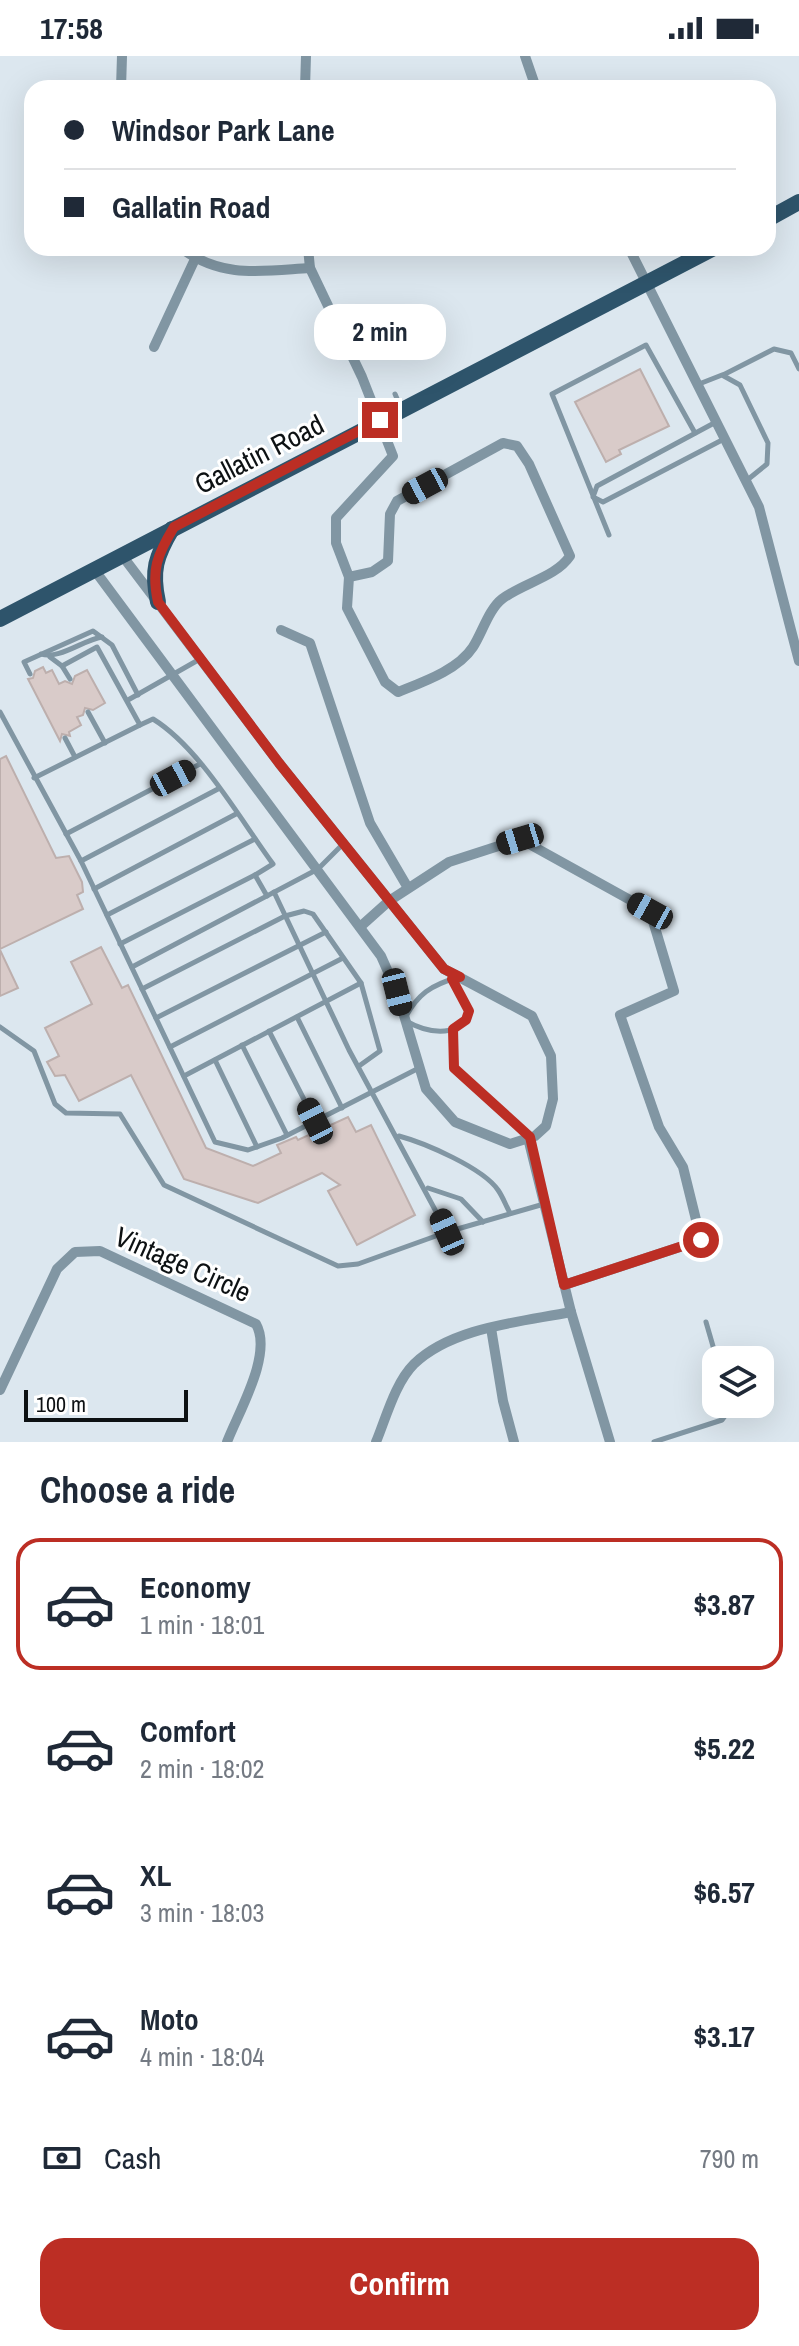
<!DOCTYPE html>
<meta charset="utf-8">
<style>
body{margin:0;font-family:"Archivo Narrow",sans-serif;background:#f6f6f7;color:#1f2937;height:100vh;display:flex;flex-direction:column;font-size:30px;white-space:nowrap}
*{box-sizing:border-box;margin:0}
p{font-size:26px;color:#747a83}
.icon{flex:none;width:44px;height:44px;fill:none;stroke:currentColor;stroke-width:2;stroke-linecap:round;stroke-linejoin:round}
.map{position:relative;height:1386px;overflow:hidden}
.panel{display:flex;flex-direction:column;background:#fff;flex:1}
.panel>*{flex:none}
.hud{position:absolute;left:24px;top:24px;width:752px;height:176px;border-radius:24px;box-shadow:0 8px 32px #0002;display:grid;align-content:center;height:176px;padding:0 40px;background:#fff}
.buttons{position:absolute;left:702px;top:1290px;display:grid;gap:16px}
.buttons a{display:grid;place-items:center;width:72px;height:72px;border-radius:16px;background:#fff;box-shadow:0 8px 32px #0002;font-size:40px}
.scale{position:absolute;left:24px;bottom:20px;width:164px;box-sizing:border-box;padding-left:8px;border:4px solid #0d1113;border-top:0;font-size:22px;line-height:28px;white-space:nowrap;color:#0d1113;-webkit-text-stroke:6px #fff;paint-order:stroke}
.end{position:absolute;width:36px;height:36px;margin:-18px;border:10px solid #bc2e24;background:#fff;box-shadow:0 0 0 4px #fff}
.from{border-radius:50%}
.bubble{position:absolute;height:56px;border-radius:24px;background:#fff;box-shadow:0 8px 32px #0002;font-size:26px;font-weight:700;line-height:56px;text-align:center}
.car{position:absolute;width:24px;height:48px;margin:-24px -12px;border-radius:10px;box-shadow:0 0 6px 2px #0007;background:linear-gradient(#222 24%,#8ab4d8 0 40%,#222 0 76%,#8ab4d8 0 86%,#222 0)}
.hud b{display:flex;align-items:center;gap:28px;height:76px;font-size:30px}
.hud b+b{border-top:2px solid #e0e1e3}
.hud i{width:20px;height:20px;background:#1f2937}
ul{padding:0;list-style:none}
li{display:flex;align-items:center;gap:24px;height:132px;margin:0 16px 12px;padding:0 24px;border:4px solid transparent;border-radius:24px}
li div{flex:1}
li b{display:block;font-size:30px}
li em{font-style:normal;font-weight:700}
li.selected{border-color:#bc2e24}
li>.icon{width:72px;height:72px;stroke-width:1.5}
h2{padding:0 40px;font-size:36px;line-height:96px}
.pay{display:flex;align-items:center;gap:20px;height:88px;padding:0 40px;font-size:30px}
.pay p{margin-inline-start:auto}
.action{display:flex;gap:16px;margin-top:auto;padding:16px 40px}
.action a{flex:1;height:92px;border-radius:24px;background:#bc2e24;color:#fff;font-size:32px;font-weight:700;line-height:92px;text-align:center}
.status{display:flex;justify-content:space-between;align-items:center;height:56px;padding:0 40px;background:#fff;direction:ltr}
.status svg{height:22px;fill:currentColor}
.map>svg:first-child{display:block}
</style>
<div class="status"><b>17:58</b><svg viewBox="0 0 49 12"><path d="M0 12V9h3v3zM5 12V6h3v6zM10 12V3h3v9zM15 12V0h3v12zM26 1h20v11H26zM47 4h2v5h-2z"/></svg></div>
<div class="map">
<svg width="799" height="1386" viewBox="0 0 799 1386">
<rect width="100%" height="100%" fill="#dce7ef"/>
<g fill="#d9cbc9" stroke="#bdafad" stroke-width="2">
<path d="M640,313l29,57 -50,24 2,4 -15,8 -31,-60z"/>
<path d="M43,611l3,6 6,-3 7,14 6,-3 7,3 3,-8 12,-6 18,33 -12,7 -8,-2 -2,7 -6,2 4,8 -12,7 1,4 -8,-2 -2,7 -32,-62 5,-1 2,-7z"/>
<path d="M6,700l50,102 13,-2 13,26 1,10 -6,3 6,14 -83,40v-190z"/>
<path d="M101,891l21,41 6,-3 78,163 47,18 28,-13 -4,-8 19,-8 2,3 50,-23 8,15 15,-7 44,90 -58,30 -29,-54 12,-6 -18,-12 -64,30 -74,-24 -53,-104 -52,26 -14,-26 -10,1 -8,-14 12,-6 -14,-28 47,-24 -21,-42z"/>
<path d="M0,894l18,38 -18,8z"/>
</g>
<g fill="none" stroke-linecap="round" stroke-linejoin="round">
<g stroke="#8196a3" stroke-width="5">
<path d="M723,319l51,-26 17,4 8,16"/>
<path d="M699,328l23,-9 18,10 28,58 -1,21 -21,17"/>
<path d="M395,338l6,14"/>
<path d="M716,366l-119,64 -4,11 10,5 121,-63"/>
<path d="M609,479l-57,-141 94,-49 49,88"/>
<path d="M41,598c18,6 42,-14 61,-17"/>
<path d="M50,601l12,9 8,13"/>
<path d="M62,610l35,-19 43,78 13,-6c47,29 87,100 120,145l-18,11 12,21"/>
<path d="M30,618l-6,-12 69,-31 19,14 26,50"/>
<path d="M128,644l72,-41"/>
<path d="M0,656l81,149 134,281 33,8 34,-12 137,-70"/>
<path d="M88,656l17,31"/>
<path d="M65,682l10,19"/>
<path d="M34,722l106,-53"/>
<path d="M66,778l134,-70"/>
<path d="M81,805l137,-72"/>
<path d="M94,833l142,-75"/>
<path d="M274,836l75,158 98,182"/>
<path d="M107,859l148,-76"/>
<path d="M120,888l135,-69"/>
<path d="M132,911l186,-98 25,-25"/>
<path d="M452,923l17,32c-11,30 -44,21 -65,9 13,-26 27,-35 55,-43"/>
<path d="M142,933l143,-73 19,-5 9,3 48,69 19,68 -21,15"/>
<path d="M297,961l45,91"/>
<path d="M156,962l170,-86"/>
<path d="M0,971l34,24 21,53 11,9 54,1 44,71 174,81 20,-2 89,-32 97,-28"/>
<path d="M453,973l1,39 76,69"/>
<path d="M269,975l46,90"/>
<path d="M242,989l45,90"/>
<path d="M170,991l173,-89"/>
<path d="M215,1004l42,87"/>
<path d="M184,1020l177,-93"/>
<path d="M399,1080c26,7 84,32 99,54 5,7 8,16 12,23"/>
<path d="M428,1132l33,11 22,23"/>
<path d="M706,1266l11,38"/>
<path d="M654,1386l68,-22 8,-11 -1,-5"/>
</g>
<g stroke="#8196a3" stroke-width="10">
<path d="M525,0l11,32"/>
<path d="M121,32l1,-32"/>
<path d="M305,32l1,-32"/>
<path d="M181,192c41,31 81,23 129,20"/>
<path d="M308,192l2,20 52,109 31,79 -57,62v25l13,34 23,-5 16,-11 2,-47 7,-13 106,-58 14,3 12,18 41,92c-14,21 -47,27 -68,43 -13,10 -20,34 -29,48 -15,23 -50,35 -75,45l-13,-10 -38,-74 2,-31"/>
<path d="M629,192l130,259 40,154"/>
<path d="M154,291l41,-88"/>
<path d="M93,512l288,388 16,36 29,97 29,33 55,22 25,-8 11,-10 7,-27 -2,-43 -19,-40 -88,-47 -165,-206 -158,-209"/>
<path d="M281,574l29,13 60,180 38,65"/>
<path d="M360,871l29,-26 60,-39 71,-23 130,72 24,80 -54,24 39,112 24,40 18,73 -137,45"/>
<path d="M528,1082l43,174 39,130"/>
<path d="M491,1272l12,73 11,41"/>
<path d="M0,1334l57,-121 18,-17 25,-1 156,73c17,30 -17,87 -29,118"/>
<path d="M376,1386c10,-24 19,-59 38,-78 38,-37 107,-42 157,-52"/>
</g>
<g stroke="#2e546b" stroke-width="16">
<path d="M768,163l31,-17"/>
<path d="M158,546c-7,-31 -2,-46 14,-73"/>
<path d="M0,563l714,-371"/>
</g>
</g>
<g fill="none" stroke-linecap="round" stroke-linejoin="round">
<path stroke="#bc2e24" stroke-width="10" d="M380,364l-206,107c-17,28 -23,43 -16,75l121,161 165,206 16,8 -8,2 17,32 -3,9 -13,9 1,39 76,69 34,148 137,-45"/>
</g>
<g text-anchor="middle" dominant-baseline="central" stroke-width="6" stroke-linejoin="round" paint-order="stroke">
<g font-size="28" fill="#0d1113" stroke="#fff">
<text transform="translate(259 398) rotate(-27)">Gallatin Road</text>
<text transform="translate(183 1208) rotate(24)">Vintage Circle</text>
</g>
</g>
</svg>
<div class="buttons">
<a><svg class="icon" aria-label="layers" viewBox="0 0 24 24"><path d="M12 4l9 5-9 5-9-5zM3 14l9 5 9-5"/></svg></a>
</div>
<div class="scale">100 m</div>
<i class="end from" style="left:701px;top:1184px"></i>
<i class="end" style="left:380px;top:364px"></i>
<div class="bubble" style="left:314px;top:248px;width:132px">2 min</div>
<i class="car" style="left:425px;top:430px;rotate:242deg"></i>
<i class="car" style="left:173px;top:722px;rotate:62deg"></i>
<i class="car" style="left:520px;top:783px;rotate:253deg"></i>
<i class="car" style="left:650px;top:855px;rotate:299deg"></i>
<i class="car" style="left:397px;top:936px;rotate:166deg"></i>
<i class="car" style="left:315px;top:1065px;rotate:333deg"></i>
<i class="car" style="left:447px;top:1176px;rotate:336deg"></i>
<div class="hud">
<b><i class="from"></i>Windsor Park Lane</b>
<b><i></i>Gallatin Road</b>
</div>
</div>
<section class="panel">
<h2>Choose a ride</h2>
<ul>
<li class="selected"><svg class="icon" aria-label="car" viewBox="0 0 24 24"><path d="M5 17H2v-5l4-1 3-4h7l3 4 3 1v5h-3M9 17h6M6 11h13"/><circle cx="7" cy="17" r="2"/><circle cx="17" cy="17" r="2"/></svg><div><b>Economy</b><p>1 min · 18:01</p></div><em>$3.87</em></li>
<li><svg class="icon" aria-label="car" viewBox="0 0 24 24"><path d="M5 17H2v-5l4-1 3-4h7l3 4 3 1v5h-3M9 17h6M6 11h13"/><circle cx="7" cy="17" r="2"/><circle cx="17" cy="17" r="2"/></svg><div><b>Comfort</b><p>2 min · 18:02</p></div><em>$5.22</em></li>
<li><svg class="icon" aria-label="car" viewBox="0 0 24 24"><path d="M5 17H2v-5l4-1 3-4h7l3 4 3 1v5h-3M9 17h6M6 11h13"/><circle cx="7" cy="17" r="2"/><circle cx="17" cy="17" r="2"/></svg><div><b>XL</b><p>3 min · 18:03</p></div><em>$6.57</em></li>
<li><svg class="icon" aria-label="car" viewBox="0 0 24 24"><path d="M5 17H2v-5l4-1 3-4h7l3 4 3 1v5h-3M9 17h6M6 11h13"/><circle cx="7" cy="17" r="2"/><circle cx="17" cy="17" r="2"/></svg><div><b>Moto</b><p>4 min · 18:04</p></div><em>$3.17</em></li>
</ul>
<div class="pay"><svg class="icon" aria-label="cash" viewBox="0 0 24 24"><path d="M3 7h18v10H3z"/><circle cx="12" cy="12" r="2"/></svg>Cash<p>790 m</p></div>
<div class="action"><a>Confirm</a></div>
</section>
